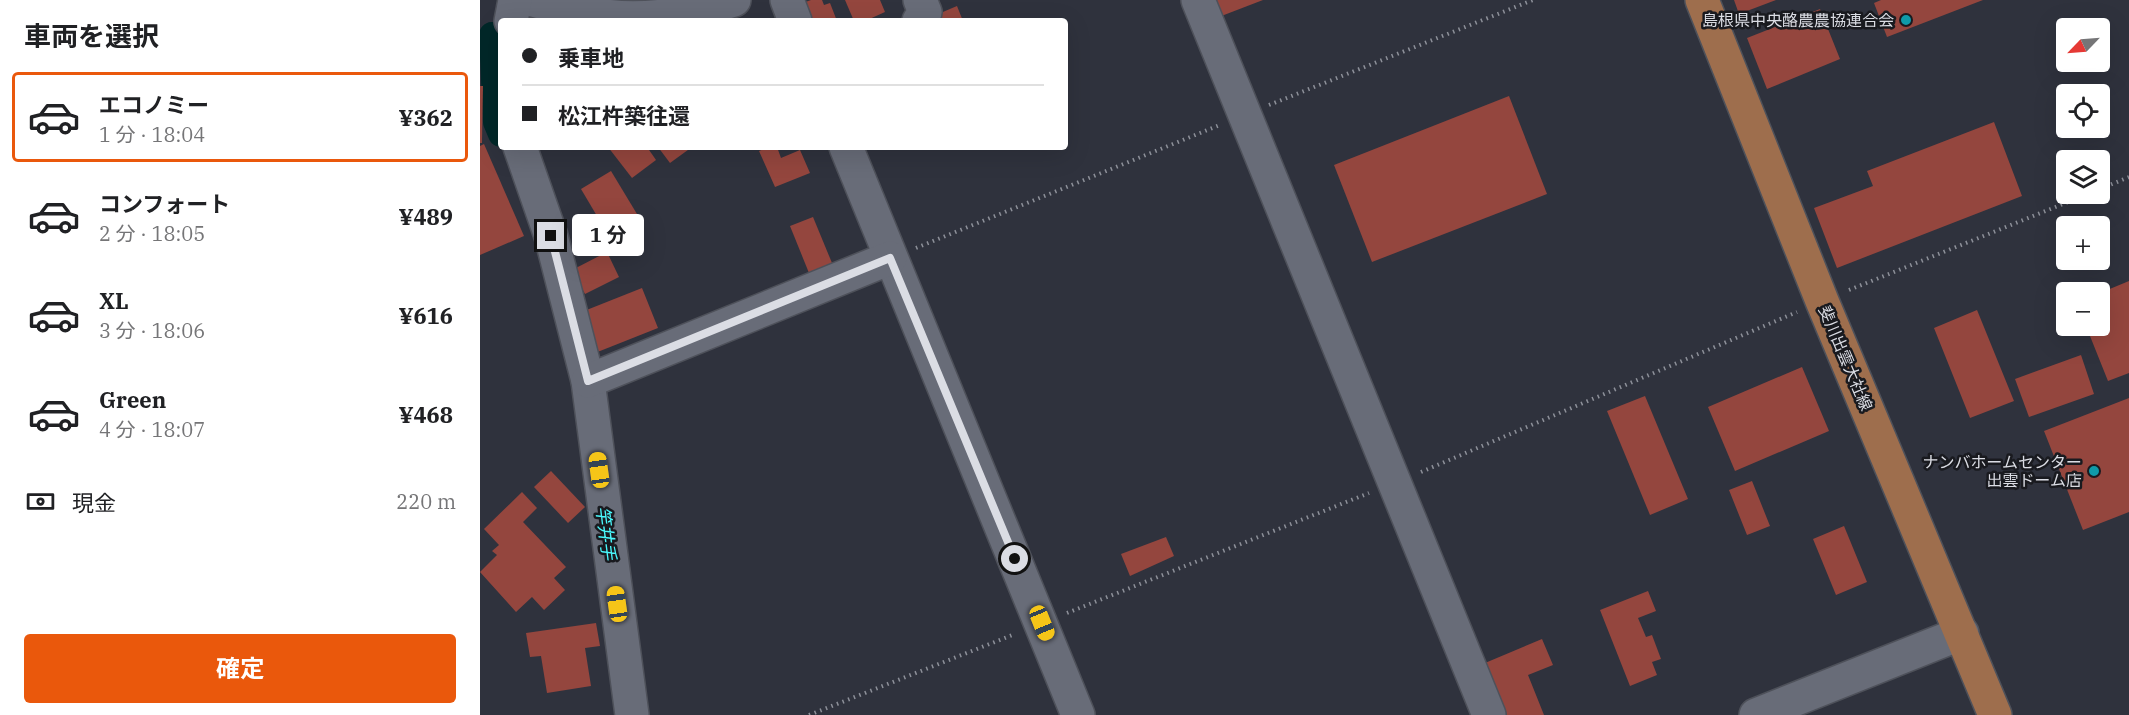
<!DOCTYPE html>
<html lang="ja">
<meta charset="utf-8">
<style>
body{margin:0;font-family:"IBM Plex Serif","Noto Sans JP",serif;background:#f2f2f2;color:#202124;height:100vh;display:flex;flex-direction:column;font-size:22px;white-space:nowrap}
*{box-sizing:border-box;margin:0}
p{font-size:20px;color:#757577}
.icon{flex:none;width:33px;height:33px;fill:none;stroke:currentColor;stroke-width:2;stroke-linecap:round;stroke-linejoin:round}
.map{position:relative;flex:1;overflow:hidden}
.side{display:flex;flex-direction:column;background:#fff;width:480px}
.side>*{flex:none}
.banner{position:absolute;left:18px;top:18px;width:570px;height:132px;border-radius:6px;box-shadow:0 6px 24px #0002;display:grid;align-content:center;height:132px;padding:0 24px;background:#fff}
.needle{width:39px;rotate:245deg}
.fabs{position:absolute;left:1576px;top:18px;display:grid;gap:12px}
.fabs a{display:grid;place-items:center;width:54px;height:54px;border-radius:6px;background:#fff;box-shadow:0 6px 24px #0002;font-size:30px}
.end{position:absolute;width:27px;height:27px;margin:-14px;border:8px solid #dbdde4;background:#111;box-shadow:0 0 0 3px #111}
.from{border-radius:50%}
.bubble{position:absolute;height:42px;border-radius:6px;background:#fff;box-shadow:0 6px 24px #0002;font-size:20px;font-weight:700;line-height:42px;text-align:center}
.car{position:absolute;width:18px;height:36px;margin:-18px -9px;border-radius:8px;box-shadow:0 0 4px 2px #0007;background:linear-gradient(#f5c518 24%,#345 0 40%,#f5c518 0 76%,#345 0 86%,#f5c518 0)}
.banner b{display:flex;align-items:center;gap:21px;height:57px;font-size:22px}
.banner b+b{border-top:2px solid #e0e0e0}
.banner i{width:15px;height:15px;background:#202124}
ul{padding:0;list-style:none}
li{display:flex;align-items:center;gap:18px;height:90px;margin:0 12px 9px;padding:0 12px;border:3px solid transparent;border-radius:6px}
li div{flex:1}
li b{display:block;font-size:22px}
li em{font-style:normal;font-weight:700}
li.selected{border-color:#ea580c}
li>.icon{width:54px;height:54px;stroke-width:1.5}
h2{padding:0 24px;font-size:27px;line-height:72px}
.pay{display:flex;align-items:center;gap:15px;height:66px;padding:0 24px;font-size:22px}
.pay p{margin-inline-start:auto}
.cta{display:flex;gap:12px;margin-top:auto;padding:12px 24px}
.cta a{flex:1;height:69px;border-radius:6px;background:#ea580c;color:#fff;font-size:24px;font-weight:700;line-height:69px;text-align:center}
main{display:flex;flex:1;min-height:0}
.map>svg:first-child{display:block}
</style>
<main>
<section class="side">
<h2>車両を選択</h2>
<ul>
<li class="selected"><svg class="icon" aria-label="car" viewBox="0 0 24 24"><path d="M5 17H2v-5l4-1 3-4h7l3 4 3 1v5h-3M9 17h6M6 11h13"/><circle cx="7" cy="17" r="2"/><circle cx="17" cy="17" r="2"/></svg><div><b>エコノミー</b><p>1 分 · 18:04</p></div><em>¥362</em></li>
<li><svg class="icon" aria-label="car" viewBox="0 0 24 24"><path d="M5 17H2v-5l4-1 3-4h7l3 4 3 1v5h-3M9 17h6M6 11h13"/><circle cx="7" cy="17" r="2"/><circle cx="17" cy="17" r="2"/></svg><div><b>コンフォート</b><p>2 分 · 18:05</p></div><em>¥489</em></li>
<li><svg class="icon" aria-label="car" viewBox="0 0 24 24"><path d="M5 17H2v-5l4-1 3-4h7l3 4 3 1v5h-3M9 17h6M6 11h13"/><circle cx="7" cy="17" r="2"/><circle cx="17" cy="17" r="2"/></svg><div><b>XL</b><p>3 分 · 18:06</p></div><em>¥616</em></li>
<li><svg class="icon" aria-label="car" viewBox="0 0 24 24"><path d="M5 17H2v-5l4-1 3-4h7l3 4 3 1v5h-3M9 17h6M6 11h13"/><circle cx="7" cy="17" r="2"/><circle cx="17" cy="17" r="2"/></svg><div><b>Green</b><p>4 分 · 18:07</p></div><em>¥468</em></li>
</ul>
<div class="pay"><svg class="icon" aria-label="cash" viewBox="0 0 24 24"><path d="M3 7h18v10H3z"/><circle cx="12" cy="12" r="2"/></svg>現金<p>220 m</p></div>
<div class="cta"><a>確定</a></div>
</section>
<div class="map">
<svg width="1649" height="715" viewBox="0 0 1649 715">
<rect width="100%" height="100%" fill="#2f323d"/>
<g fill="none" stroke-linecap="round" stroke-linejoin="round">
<path stroke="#002728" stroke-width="26" d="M12,35l4,87 5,12"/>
</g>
<g fill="#94463e">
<path d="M331,0h11l2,5 6,-2 7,18h-30l-7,-17z"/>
<path d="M365,0h35l5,12 -20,9h-11z"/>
<path d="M723,0h60l-52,20z"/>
<path d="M1254,0h42l-37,14z"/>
<path d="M1401,0h102l-96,37 -13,-34z"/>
<path d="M477,6l6,15h-30l-2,-4z"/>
<path d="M1340,9l20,50 -73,30 -20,-51z"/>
<path d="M0,86h3l-1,57h-2z"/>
<path d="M1029,96l38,98 -175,68 -38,-97z"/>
<path d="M1514,122l28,74 -185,72 -23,-60 59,-22 -6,-15z"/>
<path d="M4,144l40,92 -44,19v-109z"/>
<path d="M128,147h39l9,13 -24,18z"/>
<path d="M178,147h34l-22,16z"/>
<path d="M289,147h8l4,11 19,-8 10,23 -35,14 -16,-36z"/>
<path d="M131,171l29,48 -30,19 -29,-49z"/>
<path d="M333,217l19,46 -23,10 -19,-47z"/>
<path d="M127,252l12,25 -34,17 -13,-24z"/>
<path d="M1649,281v92l-21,8 -22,-55h14v-33z"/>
<path d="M162,288l16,40 -63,25 -16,-40z"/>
<path d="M1497,310l37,91 -44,17 -36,-90z"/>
<path d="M1601,355l13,39 -65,23 -14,-38z"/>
<path d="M1322,367l27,64 -94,40 -27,-64z"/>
<path d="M1165,396l43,103 -38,16 -43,-104z"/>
<path d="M1649,398v114l-46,18 -39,-99z"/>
<path d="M71,471l34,36 -17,16 -34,-36z"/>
<path d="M1272,481l18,45 -23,9 -18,-45z"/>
<path d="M42,492l15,16 -14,14 43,45 -12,11 11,12 -21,20 -12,-13 -16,15 -36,-40 17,-17 -5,-4 7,-6 -15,-16z"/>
<path d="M1364,526l23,56 -31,13 -23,-56z"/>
<path d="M686,537l8,19 -44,20 -9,-22z"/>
<path d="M1168,591l8,20 -18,7 8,19 6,-2 9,24 -9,3 5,13 -27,11 -30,-76z"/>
<path d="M116,623l4,23 -15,2 6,38 -44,7 -6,-37 -11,1 -4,-24z"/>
<path d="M1062,639l11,26 -25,10 16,40h-37l-22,-52z"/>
</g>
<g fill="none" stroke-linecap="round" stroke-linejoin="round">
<defs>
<g id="minor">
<path d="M53,0c23,6 48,13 73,16 43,6 87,-3 128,-16"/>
<path d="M307,0l8,21"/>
<path d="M718,0l291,715"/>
<path d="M31,21l4,-21"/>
<path d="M439,21l6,-9 -5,-12"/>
<path d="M40,147l31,89 37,145 44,334"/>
<path d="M366,147l232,568"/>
<path d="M108,381l302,-123"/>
<path d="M1276,715l206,-82"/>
</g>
<path id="major" d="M1222,0l120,301 173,414"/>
</defs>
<use href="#minor" stroke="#4e515a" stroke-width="36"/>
<use href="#major" stroke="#4e515a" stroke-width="36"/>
<g stroke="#8d9099" stroke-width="4" stroke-dasharray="1.5 4.5" stroke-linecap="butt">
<path d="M789,105l264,-105"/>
<path d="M1620,189l29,-12"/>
<path d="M436,248l304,-123"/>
<path d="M1369,290l239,-96"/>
<path d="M941,472l376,-160"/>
<path d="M587,613l302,-120"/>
<path d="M329,715l206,-81"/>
</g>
<use href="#minor" stroke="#686c78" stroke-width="33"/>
<use href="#major" stroke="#9e6e4d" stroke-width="33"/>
</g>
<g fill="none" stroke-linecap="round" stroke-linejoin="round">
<path stroke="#dbdde4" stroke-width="8" d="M71,236l37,145 302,-123 125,301"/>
</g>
<g fill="#0f9aa8" stroke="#191a1f" stroke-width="2">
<circle cx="1426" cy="20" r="6"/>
<circle cx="1614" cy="471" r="6"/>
</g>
<g text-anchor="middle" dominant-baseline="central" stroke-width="5" stroke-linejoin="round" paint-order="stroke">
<g font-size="16" fill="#dbdde4" stroke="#191a1f" text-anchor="end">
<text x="1414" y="20">島根県中央酪農農協連合会</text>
<text x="1602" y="462">ナンバホームセンター<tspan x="1602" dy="18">出雲ドーム店</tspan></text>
</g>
<g font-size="16" fill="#dbdde4" stroke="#191a1f">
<text transform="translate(1366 358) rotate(67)">斐川出雲大社線</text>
</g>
<g font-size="18" font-style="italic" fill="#4af8fc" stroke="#191a1f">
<text transform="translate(126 533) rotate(83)">竿井手</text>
</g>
</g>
</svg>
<div class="fabs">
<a><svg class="needle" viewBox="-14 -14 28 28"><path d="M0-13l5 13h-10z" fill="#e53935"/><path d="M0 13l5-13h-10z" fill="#757577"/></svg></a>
<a><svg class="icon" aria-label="locate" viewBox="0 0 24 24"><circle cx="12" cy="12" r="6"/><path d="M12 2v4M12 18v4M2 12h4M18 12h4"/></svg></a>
<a><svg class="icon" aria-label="layers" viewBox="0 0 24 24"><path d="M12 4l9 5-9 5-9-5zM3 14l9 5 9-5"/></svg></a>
<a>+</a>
<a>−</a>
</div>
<i class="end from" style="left:535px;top:559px"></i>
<i class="end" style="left:71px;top:236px"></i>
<div class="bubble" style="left:92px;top:214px;width:72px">1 分</div>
<i class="car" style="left:119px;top:470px;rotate:352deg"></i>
<i class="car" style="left:137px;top:604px;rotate:352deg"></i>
<i class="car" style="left:562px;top:623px;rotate:158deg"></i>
<div class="banner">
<b><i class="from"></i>乗車地</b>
<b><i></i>松江杵築往還</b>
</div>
</div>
</main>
